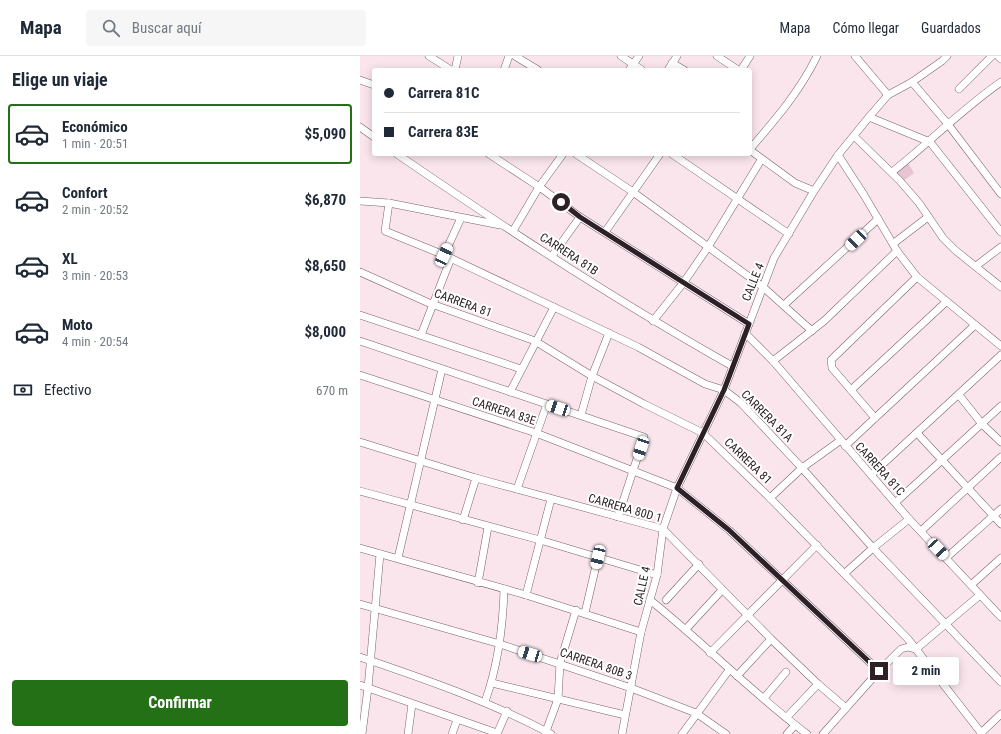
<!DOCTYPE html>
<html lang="es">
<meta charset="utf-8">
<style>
body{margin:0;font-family:"Roboto Condensed",sans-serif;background:#f6f6f7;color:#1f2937;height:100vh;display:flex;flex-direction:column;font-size:15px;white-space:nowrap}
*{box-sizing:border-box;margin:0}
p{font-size:13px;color:#747a83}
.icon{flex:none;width:22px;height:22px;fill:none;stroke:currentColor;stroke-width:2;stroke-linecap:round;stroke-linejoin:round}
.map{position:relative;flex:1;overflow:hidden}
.sheet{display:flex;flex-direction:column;background:#fff;width:360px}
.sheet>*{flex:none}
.banner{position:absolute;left:12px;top:12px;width:380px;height:88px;border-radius:4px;box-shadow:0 2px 10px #0003;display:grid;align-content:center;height:88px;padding:0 12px;background:#fff}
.end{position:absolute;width:18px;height:18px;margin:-9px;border:5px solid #2d2026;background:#fff;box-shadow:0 0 0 2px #fff}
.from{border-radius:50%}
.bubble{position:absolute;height:28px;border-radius:4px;background:#fff;box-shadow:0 2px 10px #0003;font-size:13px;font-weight:700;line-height:28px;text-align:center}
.car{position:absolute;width:12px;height:24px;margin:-12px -6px;border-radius:5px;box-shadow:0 0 3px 1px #0007;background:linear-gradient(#fff 24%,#345 0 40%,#fff 0 76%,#345 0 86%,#fff 0)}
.banner b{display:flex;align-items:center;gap:14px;height:38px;font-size:15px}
.banner b+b{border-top:1px solid #e0e1e3}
.banner i{width:10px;height:10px;background:#1f2937}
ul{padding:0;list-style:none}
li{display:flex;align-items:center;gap:12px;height:60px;margin:0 8px 6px;padding:0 4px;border:2px solid transparent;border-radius:4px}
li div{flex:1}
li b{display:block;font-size:15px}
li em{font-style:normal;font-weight:700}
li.selected{border-color:#237016}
li>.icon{width:36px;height:36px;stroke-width:1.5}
h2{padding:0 12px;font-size:18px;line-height:48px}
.pay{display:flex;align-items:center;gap:10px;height:44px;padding:0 12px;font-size:15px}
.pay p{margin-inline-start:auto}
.button{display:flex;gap:8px;margin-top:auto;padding:8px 12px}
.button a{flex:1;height:46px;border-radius:4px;background:#237016;color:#fff;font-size:16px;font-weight:700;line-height:46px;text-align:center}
header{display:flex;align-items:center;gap:24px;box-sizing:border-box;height:56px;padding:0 20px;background:#fff;border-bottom:1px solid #e0e1e3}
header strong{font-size:19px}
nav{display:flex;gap:22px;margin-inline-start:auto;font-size:14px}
.search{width:280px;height:36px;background:#f6f6f7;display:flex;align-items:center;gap:10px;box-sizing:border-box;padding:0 14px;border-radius:4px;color:#747a83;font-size:15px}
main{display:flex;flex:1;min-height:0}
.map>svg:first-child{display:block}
</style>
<header>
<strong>Mapa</strong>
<div class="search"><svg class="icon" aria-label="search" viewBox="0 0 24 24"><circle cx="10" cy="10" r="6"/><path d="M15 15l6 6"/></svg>Buscar aquí</div>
<nav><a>Mapa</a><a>Cómo llegar</a><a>Guardados</a></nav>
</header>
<main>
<section class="sheet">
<h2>Elige un viaje</h2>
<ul>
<li class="selected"><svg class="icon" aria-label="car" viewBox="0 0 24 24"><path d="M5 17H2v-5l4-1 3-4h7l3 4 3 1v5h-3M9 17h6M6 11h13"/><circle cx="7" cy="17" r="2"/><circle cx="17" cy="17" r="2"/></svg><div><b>Económico</b><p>1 min · 20:51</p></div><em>$5,090</em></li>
<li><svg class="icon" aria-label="car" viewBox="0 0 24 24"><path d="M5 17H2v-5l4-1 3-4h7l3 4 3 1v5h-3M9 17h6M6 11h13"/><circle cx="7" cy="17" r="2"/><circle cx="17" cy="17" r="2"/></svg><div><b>Confort</b><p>2 min · 20:52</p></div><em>$6,870</em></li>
<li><svg class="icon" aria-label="car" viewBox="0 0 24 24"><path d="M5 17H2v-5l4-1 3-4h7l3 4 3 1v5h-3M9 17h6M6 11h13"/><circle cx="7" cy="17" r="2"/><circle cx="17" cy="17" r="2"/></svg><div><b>XL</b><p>3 min · 20:53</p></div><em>$8,650</em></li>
<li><svg class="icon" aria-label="car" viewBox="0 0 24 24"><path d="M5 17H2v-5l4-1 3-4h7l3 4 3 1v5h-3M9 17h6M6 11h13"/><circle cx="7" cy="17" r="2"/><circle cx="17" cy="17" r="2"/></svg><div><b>Moto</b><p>4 min · 20:54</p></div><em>$8,000</em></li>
</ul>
<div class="pay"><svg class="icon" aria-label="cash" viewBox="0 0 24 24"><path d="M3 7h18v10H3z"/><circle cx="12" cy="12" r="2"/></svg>Efectivo<p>670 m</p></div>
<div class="button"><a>Confirmar</a></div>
</section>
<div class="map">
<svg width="641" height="678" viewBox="0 0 641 678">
<rect width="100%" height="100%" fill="#fae5ed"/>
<path fill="#e8c4d3" d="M548,107l6,10 -11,8 -7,-8z"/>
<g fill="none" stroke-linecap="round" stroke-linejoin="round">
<defs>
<g id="minor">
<path d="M69,0l22,14"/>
<path d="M155,0l23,14"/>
<path d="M261,0l21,14"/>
<path d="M357,0l21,14"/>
<path d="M495,0l33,39"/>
<path d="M638,0l3,3"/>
<path d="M312,7l12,7"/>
<path d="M95,14l3,-14"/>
<path d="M144,14l5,-14"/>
<path d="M269,14l10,-14"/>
<path d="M308,14l9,-14"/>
<path d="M381,14l9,-14"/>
<path d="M0,24l14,5"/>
<path d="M552,26l35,41 54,71"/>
<path d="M599,33l33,-33"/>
<path d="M509,61l61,25 71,90"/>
<path d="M0,71l14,10"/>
<path d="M494,80l46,45 19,22 24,35 12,12 46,37"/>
<path d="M390,93c26,-30 50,-58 67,-93"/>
<path d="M390,94l45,33 19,8"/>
<path d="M37,98c109,75 220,147 335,212"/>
<path d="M129,98l52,34 39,29 169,107"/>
<path d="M216,98l57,38 130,95 49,44"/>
<path d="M312,98l117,80"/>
<path d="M478,99l26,40 33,56 20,26 84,69"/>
<path d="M532,116c37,-29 70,-63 109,-90"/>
<path d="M0,145l29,2 111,22"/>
<path d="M29,147l-4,28 59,24 194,92 67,37 19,6 17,13 61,65 71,80 128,134"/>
<path d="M153,175l26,-44 24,-33"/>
<path d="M245,176l55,-78"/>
<path d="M534,187l34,-26"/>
<path d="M84,199l17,-37"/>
<path d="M192,200l28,-39"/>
<path d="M616,210l25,-19"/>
<path d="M0,216l69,31 106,38 57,35 52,28 59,29 67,65 138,141 74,95"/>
<path d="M424,249l94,-86"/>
<path d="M0,259l161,54"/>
<path d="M293,265l31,-39 24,-35 53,-87"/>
<path d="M385,277l28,28 136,158 92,98"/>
<path d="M61,279l30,-77"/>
<path d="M0,285l284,96 -26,80"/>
<path d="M413,305l51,-40 73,-70"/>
<path d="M0,319l176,58 141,55 52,42 150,141"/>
<path d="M491,334l95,-88"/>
<path d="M150,336l44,-85"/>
<path d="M599,339l23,29 19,18"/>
<path d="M221,359l11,-39 17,-43"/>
<path d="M515,362l-43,-50 -1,-8 86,-83"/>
<path d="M557,377l84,91"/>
<path d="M0,386l116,36 187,51 108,110 47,45 28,24"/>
<path d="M485,390l130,-121"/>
<path d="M511,419l130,-120"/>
<path d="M157,433l30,-85"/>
<path d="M0,435l180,49 117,35"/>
<path d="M410,442l32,-30 39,-28"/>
<path d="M536,446l105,-96"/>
<path d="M103,464l13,-42"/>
<path d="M561,475l80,-74"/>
<path d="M0,492l166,47 115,37"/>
<path d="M38,502l44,-189"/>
<path d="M586,502l55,-49"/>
<path d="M485,517l28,-25 36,-29"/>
<path d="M118,527l10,-56"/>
<path d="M611,529l30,-27"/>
<path d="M166,539l25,-96"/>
<path d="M290,544c54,43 102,93 157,134"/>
<path d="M306,544l33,-36"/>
<path d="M0,548l140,40 131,44 65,25 30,21"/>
<path d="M225,557l13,-56"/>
<path d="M326,573l36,-39"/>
<path d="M350,597l107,-108"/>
<path d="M0,601c65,22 131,45 191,77"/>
<path d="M377,620l34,-37"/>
<path d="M132,627l133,32"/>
<path d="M0,629l137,48"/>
<path d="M404,642l22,-26"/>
<path d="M125,646c13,-37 18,-74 19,-113"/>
<path d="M427,661l31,-33"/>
<path d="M621,677l20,-19"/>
<path d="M2,678l6,-46 12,-134"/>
<path d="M48,678l4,-30"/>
<path d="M92,678l5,-14"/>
<path d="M137,678l10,-23"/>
<path d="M185,678l13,-35 2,-36 16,-53"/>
<path d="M262,678l19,-102 16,-57 6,-46 14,-41 47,-98 50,-132 40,-67 24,-36 31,-38 19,-22 24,-13 30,-21 5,-5"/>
<path d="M322,678l47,-64"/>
<path d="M427,678l8,-9"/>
<path d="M463,678l56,-63 22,-22 7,-2 8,2 64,-54"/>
</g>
</defs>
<use href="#minor" stroke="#7d5f6c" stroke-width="8"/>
<use href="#minor" stroke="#fff" stroke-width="7"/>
</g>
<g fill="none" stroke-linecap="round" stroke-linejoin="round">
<path stroke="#2d2026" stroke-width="5" d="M201,146l19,15 169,107 -25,66 -47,98 52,42 150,141"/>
</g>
<g text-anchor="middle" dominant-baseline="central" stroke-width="4" stroke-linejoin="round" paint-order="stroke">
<g font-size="12" fill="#2d2026" stroke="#fff">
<text transform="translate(209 198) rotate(33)">CARRERA 81B</text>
<text transform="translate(393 226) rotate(-68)">CALLE 4</text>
<text transform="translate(103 247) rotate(20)">CARRERA 81</text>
<text transform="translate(144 355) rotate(18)">CARRERA 83E</text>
<text transform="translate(407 360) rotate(45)">CARRERA 81A</text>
<text transform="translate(388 405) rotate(44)">CARRERA 81</text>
<text transform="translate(520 413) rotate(48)">CARRERA 81C</text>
<text transform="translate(265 452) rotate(16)">CARRERA 80D 1</text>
<text transform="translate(282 530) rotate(-77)">CALLE 4</text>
<text transform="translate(236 608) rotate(19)">CARRERA 80B 3</text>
</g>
</g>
</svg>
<i class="end from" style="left:201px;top:146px"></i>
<i class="end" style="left:519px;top:615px"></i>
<div class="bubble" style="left:533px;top:601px;width:66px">2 min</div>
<i class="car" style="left:496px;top:184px;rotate:226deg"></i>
<i class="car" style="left:84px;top:199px;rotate:25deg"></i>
<i class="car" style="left:198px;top:352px;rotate:288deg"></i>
<i class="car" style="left:281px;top:392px;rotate:198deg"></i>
<i class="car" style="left:578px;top:493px;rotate:137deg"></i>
<i class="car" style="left:238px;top:501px;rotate:193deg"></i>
<i class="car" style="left:170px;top:598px;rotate:287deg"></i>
<div class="banner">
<b><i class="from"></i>Carrera 81C</b>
<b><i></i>Carrera 83E</b>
</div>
</div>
</main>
